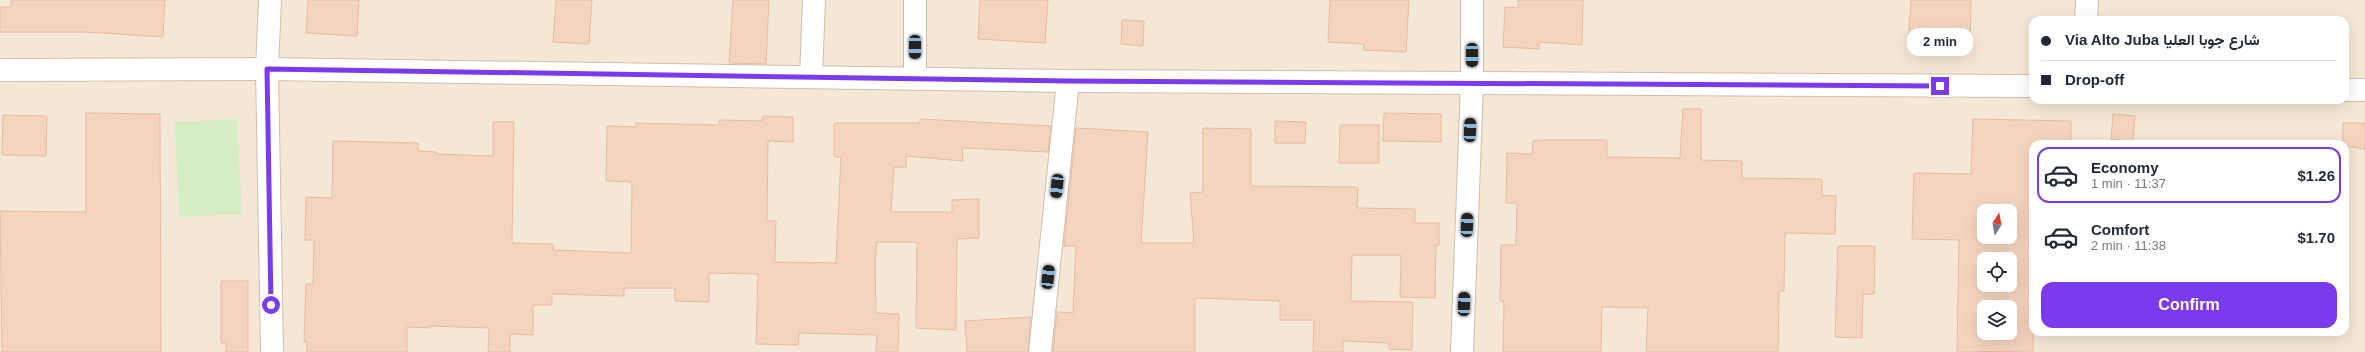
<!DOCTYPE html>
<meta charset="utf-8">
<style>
body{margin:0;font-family:Helvetica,Vazirmatn,sans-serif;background:#f2f2f3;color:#1f2937;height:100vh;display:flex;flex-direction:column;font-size:15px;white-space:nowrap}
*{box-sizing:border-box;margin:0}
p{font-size:13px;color:#747a83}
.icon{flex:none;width:22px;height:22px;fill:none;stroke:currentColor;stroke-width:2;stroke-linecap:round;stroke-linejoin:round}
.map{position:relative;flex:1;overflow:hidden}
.panel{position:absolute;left:2029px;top:140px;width:320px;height:196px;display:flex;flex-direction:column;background:#fff;border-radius:12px;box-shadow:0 4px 16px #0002}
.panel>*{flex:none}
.guide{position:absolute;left:2029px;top:16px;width:320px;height:88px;border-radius:12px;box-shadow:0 4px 16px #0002;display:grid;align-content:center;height:88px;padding:0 12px;background:#fff}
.needle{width:26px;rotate:11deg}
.controls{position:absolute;left:1977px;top:204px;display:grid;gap:8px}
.controls a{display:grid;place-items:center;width:40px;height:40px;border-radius:8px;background:#fff;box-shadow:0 4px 16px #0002;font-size:20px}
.end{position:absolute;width:18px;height:18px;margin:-9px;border:5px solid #7c3aed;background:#fff;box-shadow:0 0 0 2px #fff}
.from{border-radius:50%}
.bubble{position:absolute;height:28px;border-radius:12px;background:#fff;box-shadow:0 4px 16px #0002;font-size:13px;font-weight:700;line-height:28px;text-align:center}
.car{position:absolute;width:12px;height:24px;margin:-12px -6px;border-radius:5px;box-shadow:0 0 3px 1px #0007;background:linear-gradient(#222 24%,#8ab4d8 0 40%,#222 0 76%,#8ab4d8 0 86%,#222 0)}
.guide b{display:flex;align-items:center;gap:14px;height:38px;font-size:15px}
.guide b+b{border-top:1px solid #e0e1e3}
.guide i{width:10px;height:10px;background:#1f2937}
ul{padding:7px 0 0;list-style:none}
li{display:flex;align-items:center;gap:12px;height:56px;margin:0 8px 6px;padding:0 4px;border:2px solid transparent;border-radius:12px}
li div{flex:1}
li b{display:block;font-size:15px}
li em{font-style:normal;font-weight:700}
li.current{border-color:#7c3aed}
li>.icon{width:36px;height:36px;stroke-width:1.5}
.button{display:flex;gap:8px;margin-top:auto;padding:8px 12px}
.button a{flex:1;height:46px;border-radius:12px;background:#7c3aed;color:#fff;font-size:16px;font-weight:700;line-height:46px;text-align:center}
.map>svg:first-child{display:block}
</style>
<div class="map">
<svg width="2365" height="352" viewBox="0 0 2365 352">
<rect width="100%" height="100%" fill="#fdf5e8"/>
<path fill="#f5e7d6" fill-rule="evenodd" d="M0,0h2365v352h-2365zM2033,20h312v80h-312zM2033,144h312v188h-312zM1984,211h26v26h-26zM1984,259h26v26h-26zM1984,307h26v26h-26z"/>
<path fill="#d5ecc5" d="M237,119l5,95 -63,3 -4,-95z"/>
<g fill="#f4d4bf" stroke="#e7ba9e" fill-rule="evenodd">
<path d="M11,0h154l-2,37 -77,-5h-86v-25h11z"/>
<path d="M308,0h51l-2,36 -51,-3z"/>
<path d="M556,0h36l-3,44 -36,-2z"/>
<path d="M733,0h36l-3,64 -37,-1z"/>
<path d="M980,0h68l-3,43 -67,-4z"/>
<path d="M1330,0h79l-3,52 -43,-2 1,-6 -36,-2z"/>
<path d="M1518,0h65l-1,45 -43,-3v7l-36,-2 2,-40 13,1z"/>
<path d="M1911,0h60l-1,45h-62z"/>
<path d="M1122,20l22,1 -1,25 -22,-2z"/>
<path d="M1683,109h18v51l41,1v17l80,1v16l14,1 -1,38 -50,-1 -1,58h-5l-1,61h-132l2,-44 -46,-1 -1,45h-98l1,-51h-4l1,-56h15l1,-42h-11l1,-50 25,1 1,-13 7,-1h67v17l73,1z"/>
<path d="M86,113l74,1 1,238h-159l-2,-141 86,1z"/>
<path d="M1384,113l57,1v28l-58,-1z"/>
<path d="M2113,114l22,2 -2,25 -22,-1z"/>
<path d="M3,115l44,1 -1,40 -44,-1z"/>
<path d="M763,116l30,1v25l-25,-1 -1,80h9l-1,41 61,1 5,-106h-7v-34h86v-4l131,7 -3,26 -86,-4 1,13 -57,-5v11h-12l-3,45h61v-12l27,-1v39l-22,1 -1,91 -40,-2 1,-86h-40l-2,21 1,50 23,1 -1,38h-22l1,-17 -78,-2 -1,12 -42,-1 2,-70 -49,-1v29l-34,-1v-13h-51v8l-72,-2v11h-19v30l-23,-1v18h-22l1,-24 -59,-2v2l-23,-1v25h-100v-10h-3l2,-58h7l1,-44h-9l1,-43 26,1 1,-57 85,2v8l18,1v2l57,2v-34h21l-2,121 41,1v6l78,3 1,-71 -26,-1 1,-55 29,1v-4l83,2v-5l43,1z"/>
<path d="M1973,119l98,2v23h-38v207l-76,1 2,-112 -47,-1 2,-66 57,1zM1984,211h26v26h-26zM1984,259h26v26h-26zM1984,307h26v26h-26z"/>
<path d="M1275,121l31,1 -1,21h-30z"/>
<path d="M2343,123h22v26l-20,-3 -2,-2z"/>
<path d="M1340,125h39v38h-40z"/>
<path d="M1076,128l72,4 -7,111h53l-4,-50 13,-1v-64l48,1v57l107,1 -1,21 58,1v14h24v22h-3l-1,53 -35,-1 1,-42h-49l-1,46 62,1 -1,48 -23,-1v-6l-46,-2v11h-30l1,-32h-34v-19l-85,-3v54h-142l4,-40 16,1 3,-67h-12z"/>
<path d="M1838,246h37l-1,48h-11l-1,44 -27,-1z"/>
<path d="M221,281h27v71h-22v-9h-5z"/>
<path d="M1031,317l-3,35h-61l-2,-31z"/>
</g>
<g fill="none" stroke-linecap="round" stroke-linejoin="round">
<defs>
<g id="minor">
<path d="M270,0l-3,69 5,283"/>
<path d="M2086,20l1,-20"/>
<path d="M0,70l267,-1 801,12 965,5"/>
<path d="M811,77l3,-77"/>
<path d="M915,79v-79"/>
<path d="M2345,90h20"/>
<path d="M1040,352l28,-271"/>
<path d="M1462,352l10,-269v-83"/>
</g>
</defs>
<use href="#minor" stroke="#d0bdac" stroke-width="24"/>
<use href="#minor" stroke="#fff" stroke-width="22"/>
</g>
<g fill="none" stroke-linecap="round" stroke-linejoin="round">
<path stroke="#7c3aed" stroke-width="5" d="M271,305l-4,-236 801,12 872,5"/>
</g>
</svg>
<div class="controls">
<a><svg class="needle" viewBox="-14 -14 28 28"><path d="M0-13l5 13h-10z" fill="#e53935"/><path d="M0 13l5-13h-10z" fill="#747a83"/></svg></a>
<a><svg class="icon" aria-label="locate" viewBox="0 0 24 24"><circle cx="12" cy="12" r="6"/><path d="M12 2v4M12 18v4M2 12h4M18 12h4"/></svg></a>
<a><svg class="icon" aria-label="layers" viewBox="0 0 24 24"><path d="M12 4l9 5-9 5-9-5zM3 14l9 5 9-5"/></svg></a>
</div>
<i class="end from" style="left:271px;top:305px"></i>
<i class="end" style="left:1940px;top:86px"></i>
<div class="bubble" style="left:1907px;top:28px;width:66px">2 min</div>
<i class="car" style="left:915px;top:47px;rotate:180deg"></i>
<i class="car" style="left:1472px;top:55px;rotate:180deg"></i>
<i class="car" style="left:1470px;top:130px;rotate:2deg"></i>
<i class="car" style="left:1057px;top:186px;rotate:186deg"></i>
<i class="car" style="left:1467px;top:225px;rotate:2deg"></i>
<i class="car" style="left:1048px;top:277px;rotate:6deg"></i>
<i class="car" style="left:1464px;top:304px;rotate:2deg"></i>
<div class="guide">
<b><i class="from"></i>Via Alto Juba شارع جوبا العليا</b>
<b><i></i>Drop-off</b>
</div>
<section class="panel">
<ul>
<li class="current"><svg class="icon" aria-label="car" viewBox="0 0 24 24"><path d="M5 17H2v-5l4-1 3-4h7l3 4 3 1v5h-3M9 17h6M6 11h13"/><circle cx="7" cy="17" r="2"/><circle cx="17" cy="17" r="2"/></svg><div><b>Economy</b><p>1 min · 11:37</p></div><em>$1.26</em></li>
<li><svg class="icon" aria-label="car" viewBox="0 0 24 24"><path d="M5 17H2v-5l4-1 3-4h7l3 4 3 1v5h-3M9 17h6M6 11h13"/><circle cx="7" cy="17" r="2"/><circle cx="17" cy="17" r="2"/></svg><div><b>Comfort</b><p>2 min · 11:38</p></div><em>$1.70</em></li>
</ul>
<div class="button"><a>Confirm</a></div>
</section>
</div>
